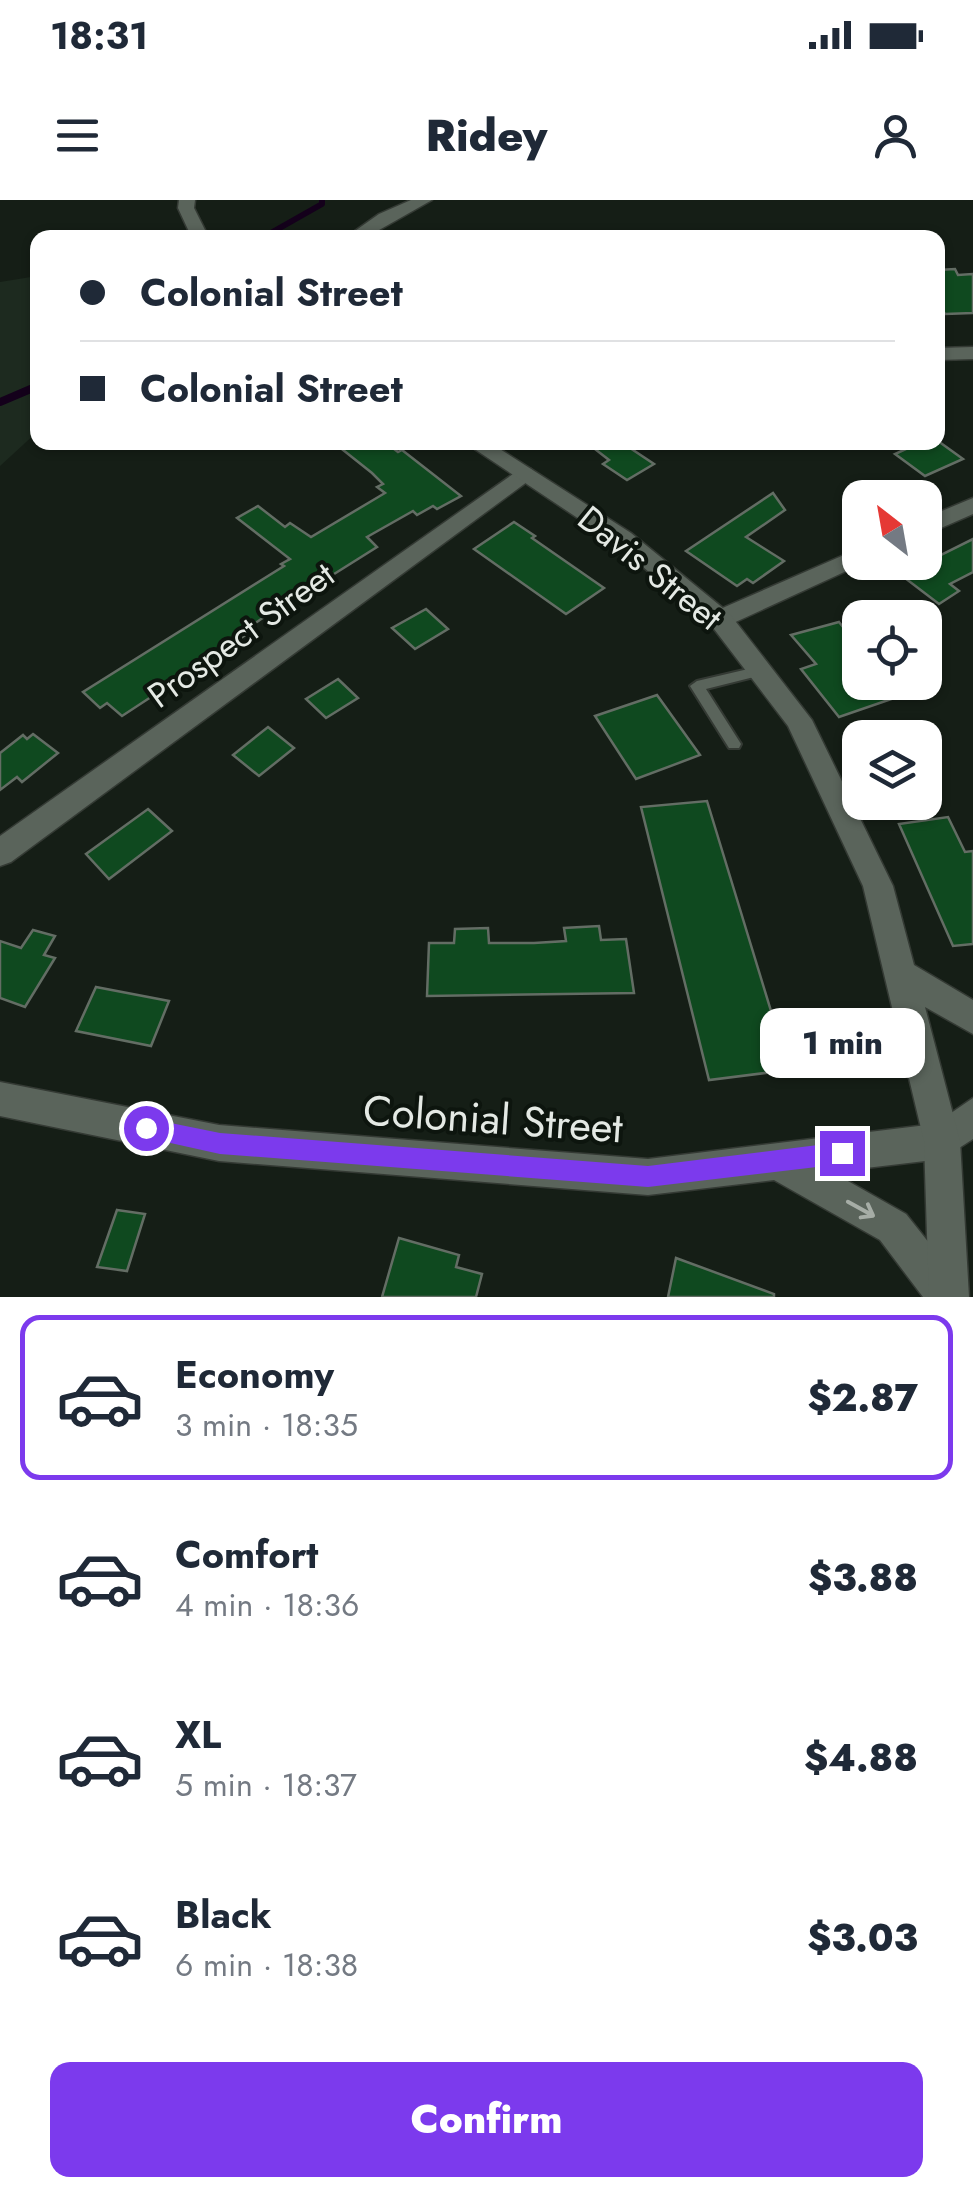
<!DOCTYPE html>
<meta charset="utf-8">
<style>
body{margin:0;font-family:Jost,sans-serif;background:#f6f6f7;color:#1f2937;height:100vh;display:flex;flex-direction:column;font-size:38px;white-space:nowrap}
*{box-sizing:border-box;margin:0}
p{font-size:32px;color:#747a83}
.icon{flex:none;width:55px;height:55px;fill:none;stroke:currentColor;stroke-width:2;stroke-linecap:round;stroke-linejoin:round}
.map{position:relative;height:1097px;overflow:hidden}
.details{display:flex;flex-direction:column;background:#fff;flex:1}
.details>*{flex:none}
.top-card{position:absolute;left:30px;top:30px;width:915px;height:220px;border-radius:20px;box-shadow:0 2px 8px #0004;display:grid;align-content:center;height:220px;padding:0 50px;background:#fff}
.needle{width:65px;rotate:329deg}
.controls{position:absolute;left:842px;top:280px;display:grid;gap:20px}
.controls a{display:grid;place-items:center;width:100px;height:100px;border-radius:20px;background:#fff;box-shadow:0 2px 8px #0004;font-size:50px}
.end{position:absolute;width:45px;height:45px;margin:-22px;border:12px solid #7c3aed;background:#fff;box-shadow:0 0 0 5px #fff}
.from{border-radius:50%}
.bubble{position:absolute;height:70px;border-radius:20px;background:#fff;box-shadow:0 2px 8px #0004;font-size:32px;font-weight:800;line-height:70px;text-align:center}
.top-card b{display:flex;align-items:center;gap:35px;height:95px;font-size:38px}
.top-card b+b{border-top:2px solid #e0e1e3}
.top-card i{width:25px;height:25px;background:#1f2937}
ul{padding:18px 0 0;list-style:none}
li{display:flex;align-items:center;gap:30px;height:165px;margin:0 20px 15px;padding:0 30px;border:5px solid transparent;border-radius:20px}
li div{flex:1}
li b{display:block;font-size:38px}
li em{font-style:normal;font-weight:800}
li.current{border-color:#7c3aed}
li>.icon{width:90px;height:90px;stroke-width:1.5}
.cta{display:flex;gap:20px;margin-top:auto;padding:20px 50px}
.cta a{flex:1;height:115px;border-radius:20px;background:#7c3aed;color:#fff;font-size:40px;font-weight:800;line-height:115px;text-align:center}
.status{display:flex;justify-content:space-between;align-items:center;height:70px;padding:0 50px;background:#fff;direction:ltr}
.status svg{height:28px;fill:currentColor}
header{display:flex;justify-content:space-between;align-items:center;height:130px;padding:0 50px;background:#fff;font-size:45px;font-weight:800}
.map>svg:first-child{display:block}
</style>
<div class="status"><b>18:31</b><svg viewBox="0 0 49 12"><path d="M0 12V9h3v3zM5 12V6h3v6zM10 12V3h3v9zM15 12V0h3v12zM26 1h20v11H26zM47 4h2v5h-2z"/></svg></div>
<header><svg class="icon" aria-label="menu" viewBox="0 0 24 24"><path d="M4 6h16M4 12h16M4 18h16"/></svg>Ridey<svg class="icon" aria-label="person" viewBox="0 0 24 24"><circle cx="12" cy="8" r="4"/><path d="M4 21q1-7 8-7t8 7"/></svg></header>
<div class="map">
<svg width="973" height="1097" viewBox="0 0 973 1097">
<rect width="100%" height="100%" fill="#151e16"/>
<path fill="#1d2a1f" d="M37,76v156l-37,34v-184z"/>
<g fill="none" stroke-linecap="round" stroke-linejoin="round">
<g stroke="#14001b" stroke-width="6">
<path d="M262,38l60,-34v-4"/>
<path d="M27,191l11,-5"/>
</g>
<path stroke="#14001b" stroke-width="8" d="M0,202l33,-14"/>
</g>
<g fill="#0f491f" stroke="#636d64" stroke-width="2.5">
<path d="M955,69l3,6 15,-1v39l-28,1 -7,-11v-33z"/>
<path d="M938,241l25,18 -38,17 -30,-22 26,-12z"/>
<path d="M333,242h52l13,10 4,-2 59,46 -24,13 -4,-3 -16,9 -4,-4 -46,26 10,10 -62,39 -5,-1 -66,46 3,3 -125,82 -15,-13 -7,5 -17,-16 201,-126 -3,-2 9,-5 -53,-41 21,-12 27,21 5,-4 21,14 74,-44 -8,-6 6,-3 -11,-11z"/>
<path d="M586,242h35l33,22 -27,16 -24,-16 6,-4z"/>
<path d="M773,293l12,17 -39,27 38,24 -31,22 -6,-4 -10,7 -51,-35z"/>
<path d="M514,322l21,14 -3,2 72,50 -38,26 -92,-65z"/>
<path d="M973,339v33l-23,12 9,7 -20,13 -38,-29z"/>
<path d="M426,409l22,20 -33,20 -23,-21z"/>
<path d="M839,422l21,26v34h69v4l-90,31 -38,-48 15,-5 -25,-29z"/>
<path d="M338,479l20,19 -32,20 -20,-19z"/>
<path d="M657,495l43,60 -64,24 -41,-63z"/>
<path d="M268,527l26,21 -35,28 -26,-21z"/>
<path d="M33,534l25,19 -36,29 -5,-5 -17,13v-37l23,-18 4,4z"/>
<path d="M707,601l82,269 -80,10 -68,-273z"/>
<path d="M148,609l24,22 -63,48 -23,-25z"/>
<path d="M948,617l17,35 8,-1v93l-20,2 -54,-122z"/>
<path d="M599,726l2,14 25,-1 8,54 -207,3 2,-53h25l1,-14 33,-1 1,15h45l32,-2 -2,-13z"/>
<path d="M33,730l22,6 -11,19 11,3 -30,49 -25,-9v-57l21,7z"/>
<path d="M96,787l73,14 -18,45 -75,-15z"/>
<path d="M117,1010l28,4 -18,57 -30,-4z"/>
<path d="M399,1038l60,17 -3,12 26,7 -6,23h-94z"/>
<path d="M676,1058l98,36v3h-106z"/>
</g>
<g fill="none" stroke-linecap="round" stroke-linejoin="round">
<defs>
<path id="service" d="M761,466l6,5 -1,3 -60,15 35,55 -2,4h-10l-39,-62 7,-5z"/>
<g id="minor">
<path d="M411,0h21l-67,38h-20l34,-24z"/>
<path d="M973,147v12l-35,1v-12z"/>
<path d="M523,267l8,2 3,5 -3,5 -520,383 -11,4v-30z"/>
<path d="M973,298v16l-48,21v-17z"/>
<path d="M860,348v14h6l-137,63 -9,3 -12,-9 3,-6z"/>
</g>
<path id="tertiary" d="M0,882l219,43 429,34 287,-35 38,-26v41l-31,20 -110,13 74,42 55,69 6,14h-44l-43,-57 -106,-60 -126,15 -429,-34 -219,-45z"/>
<g id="secondary">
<path d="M179,0h16l-1,8 15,30h-17l-14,-30z"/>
<path d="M464,242h25l142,91 98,80 83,107 81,166 21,79 59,35v34l-48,-27 35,134 9,156h-40l-5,-156 -61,-255 -75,-160 -77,-101 -96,-82z"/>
</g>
</defs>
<use href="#service" stroke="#343a34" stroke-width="4"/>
<use href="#minor" stroke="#343a34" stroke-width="3"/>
<use href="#tertiary" stroke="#343a34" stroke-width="3"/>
<use href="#secondary" stroke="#343a34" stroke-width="3"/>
<use href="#service" fill="#5a645b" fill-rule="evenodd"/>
<use href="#minor" fill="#5a645b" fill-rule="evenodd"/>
<use href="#tertiary" fill="#5a645b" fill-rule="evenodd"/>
<use href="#secondary" fill="#5a645b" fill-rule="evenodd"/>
</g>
<defs><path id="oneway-shaft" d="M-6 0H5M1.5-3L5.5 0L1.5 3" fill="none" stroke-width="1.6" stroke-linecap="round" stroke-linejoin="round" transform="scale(2.5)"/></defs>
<use stroke="#a6ada6" href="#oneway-shaft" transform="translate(861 1009) rotate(29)"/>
<path fill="#7c3aed" d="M146,918l74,15 428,33 194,-24 8,3 3,8 -3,8 -8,3 -194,23 -428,-33 -81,-18 -3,-8 3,-7z"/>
<g text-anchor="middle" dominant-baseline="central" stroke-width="8" stroke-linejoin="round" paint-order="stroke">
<g font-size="35" fill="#e4e9e4" stroke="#0d150e">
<text transform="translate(650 368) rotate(39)">Davis Street</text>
<text transform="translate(241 435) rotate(-36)">Prospect Street</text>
</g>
<g font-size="42" fill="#e4e9e4" stroke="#0d150e">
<text transform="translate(493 919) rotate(4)">Colonial Street</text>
</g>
</g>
</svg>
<div class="controls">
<a><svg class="needle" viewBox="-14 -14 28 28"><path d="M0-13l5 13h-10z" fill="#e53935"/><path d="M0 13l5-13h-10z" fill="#747a83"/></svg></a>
<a><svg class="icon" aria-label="locate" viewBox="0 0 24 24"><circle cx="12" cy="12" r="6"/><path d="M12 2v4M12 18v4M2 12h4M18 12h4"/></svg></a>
<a><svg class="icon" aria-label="layers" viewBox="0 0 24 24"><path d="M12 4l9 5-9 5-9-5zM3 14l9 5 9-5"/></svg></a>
</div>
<i class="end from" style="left:146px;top:928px"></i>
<i class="end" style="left:842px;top:953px"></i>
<div class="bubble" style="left:760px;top:808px;width:165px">1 min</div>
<div class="top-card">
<b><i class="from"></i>Colonial Street</b>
<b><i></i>Colonial Street</b>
</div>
</div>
<section class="details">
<ul>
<li class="current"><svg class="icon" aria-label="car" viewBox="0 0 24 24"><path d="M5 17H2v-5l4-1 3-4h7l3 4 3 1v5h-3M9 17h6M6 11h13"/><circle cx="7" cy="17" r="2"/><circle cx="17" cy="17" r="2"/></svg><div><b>Economy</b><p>3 min · 18:35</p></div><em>$2.87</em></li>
<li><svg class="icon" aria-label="car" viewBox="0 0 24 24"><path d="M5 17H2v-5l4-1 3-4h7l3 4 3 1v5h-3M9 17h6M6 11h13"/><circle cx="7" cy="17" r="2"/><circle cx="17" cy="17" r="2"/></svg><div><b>Comfort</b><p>4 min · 18:36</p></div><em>$3.88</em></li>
<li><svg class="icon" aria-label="car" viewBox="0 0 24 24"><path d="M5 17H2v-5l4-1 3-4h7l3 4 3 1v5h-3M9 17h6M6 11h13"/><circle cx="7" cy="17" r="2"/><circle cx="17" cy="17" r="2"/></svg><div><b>XL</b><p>5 min · 18:37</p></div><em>$4.88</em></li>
<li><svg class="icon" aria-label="car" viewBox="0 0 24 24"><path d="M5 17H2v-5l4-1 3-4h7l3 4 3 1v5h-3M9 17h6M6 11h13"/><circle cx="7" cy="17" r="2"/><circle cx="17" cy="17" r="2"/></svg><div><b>Black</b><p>6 min · 18:38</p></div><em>$3.03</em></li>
</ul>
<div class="cta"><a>Confirm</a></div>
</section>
